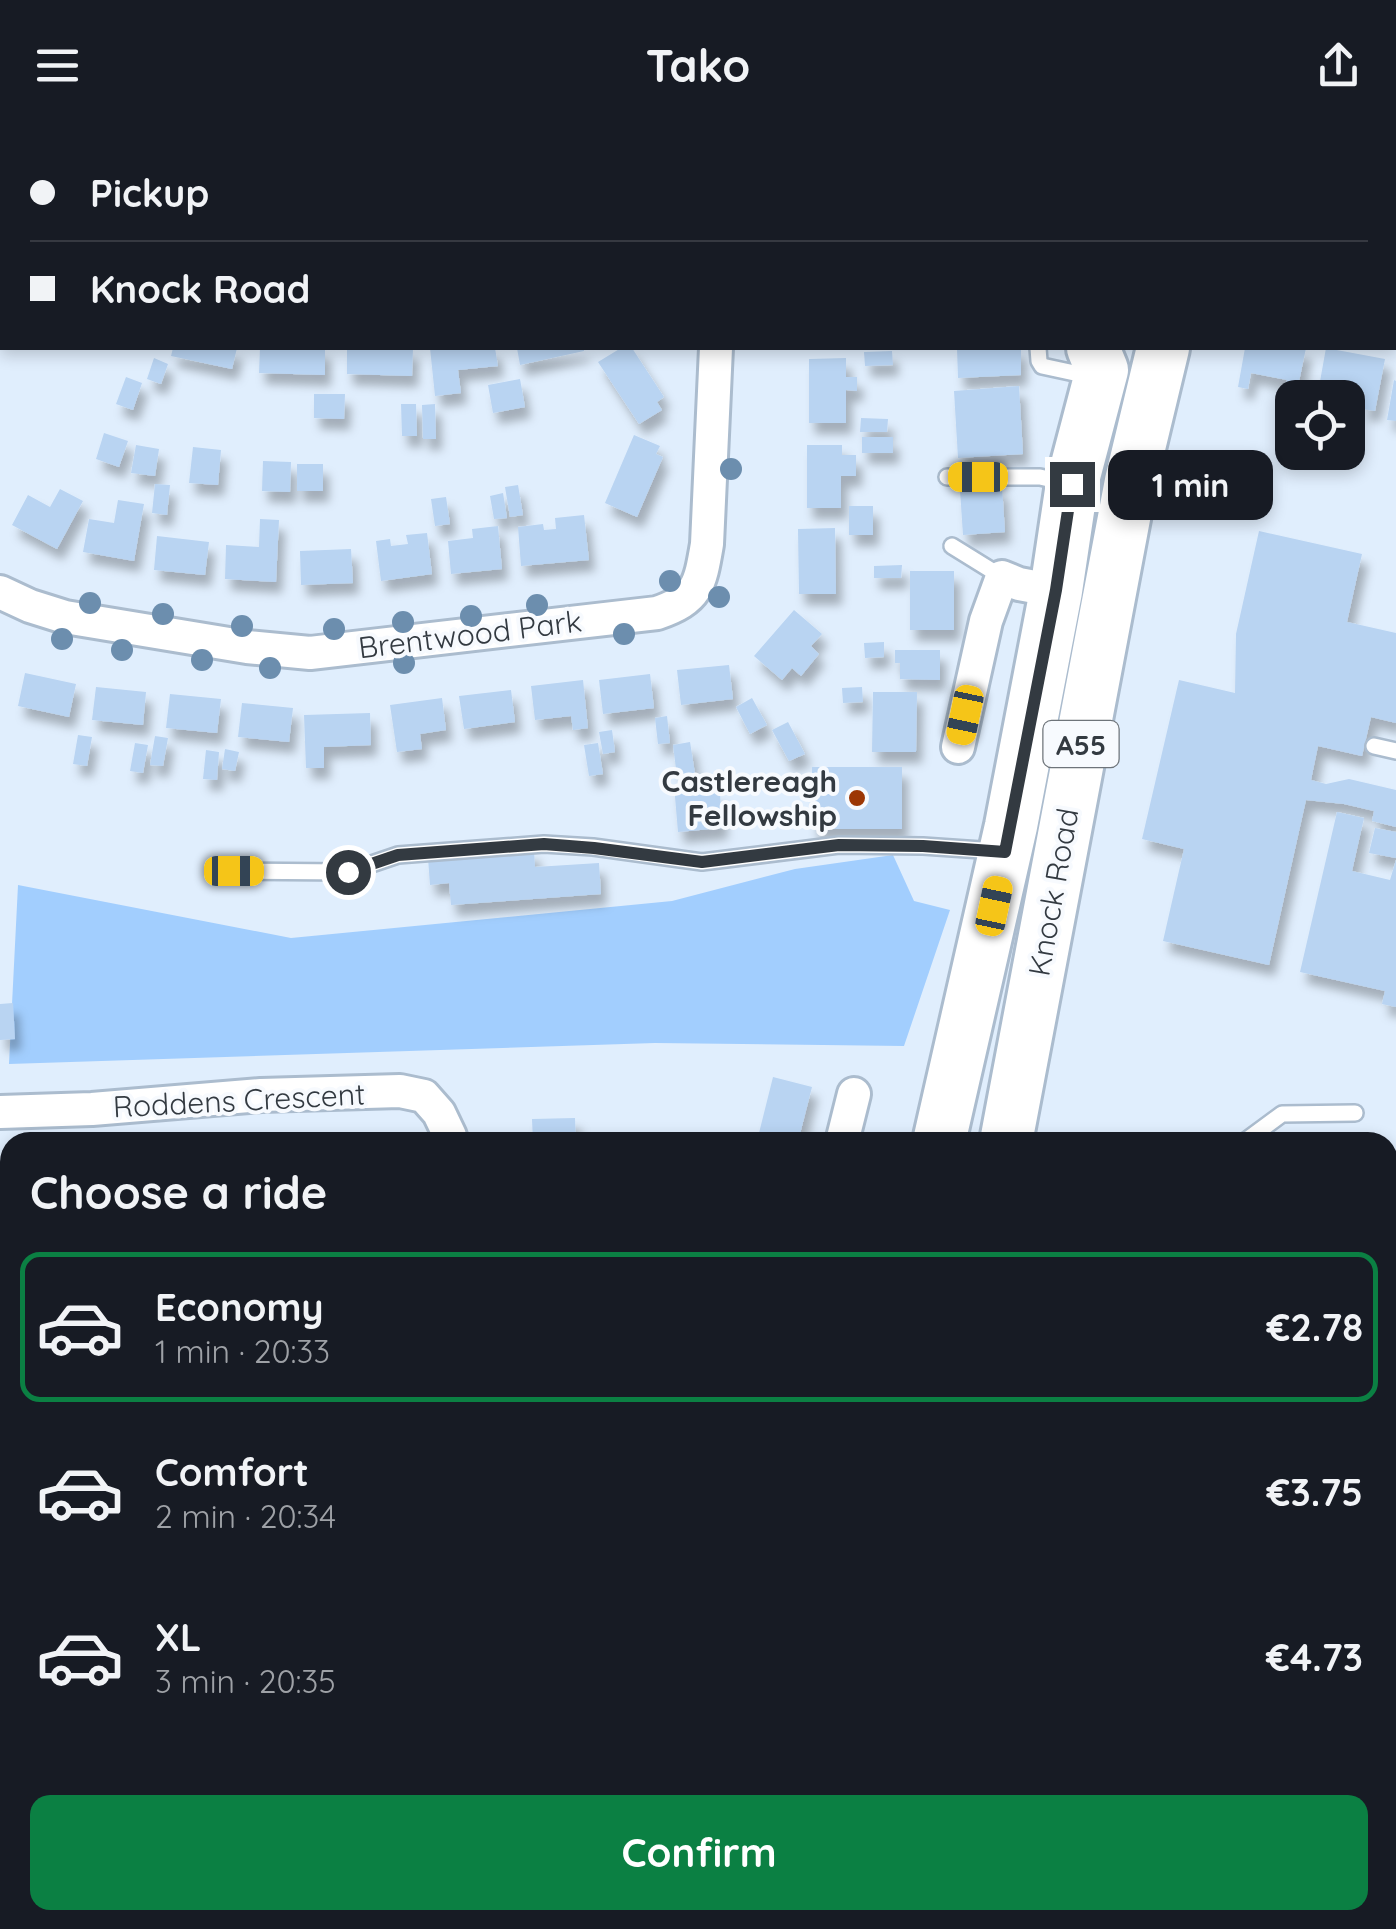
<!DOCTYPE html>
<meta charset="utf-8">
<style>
body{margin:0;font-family:Quicksand,sans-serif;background:#20242c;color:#f1f3f6;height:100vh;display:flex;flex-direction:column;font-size:38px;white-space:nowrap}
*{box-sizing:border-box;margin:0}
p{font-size:32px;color:#9ea1a6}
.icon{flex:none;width:55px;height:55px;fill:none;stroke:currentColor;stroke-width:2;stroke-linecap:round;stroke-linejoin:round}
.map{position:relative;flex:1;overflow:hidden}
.details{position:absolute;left:0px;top:1002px;width:1398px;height:798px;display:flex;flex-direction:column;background:#171b24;border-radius:30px 30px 0 0;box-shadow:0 5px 15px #0003}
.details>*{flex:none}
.top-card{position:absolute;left:0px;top:0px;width:1398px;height:220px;box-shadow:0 5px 15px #0003;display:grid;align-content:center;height:220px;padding:0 30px;background:#171b24}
.tools{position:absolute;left:1275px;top:250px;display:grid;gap:20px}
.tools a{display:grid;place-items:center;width:90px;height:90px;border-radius:20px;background:#171b24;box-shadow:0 5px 15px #0003;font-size:50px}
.end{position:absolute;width:45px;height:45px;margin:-22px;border:12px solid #333a41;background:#fff;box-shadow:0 0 0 5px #fff}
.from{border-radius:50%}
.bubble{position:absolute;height:70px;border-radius:20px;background:#171b24;box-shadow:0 5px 15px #0003;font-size:32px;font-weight:700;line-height:70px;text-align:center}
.car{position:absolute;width:30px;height:60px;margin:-30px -15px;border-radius:12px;box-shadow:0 0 8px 2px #0007;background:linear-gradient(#f5c518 24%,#345 0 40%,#f5c518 0 76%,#345 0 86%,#f5c518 0)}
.top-card b{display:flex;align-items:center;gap:35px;height:95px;font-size:38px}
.top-card b+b{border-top:2px solid #363941}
.top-card i{width:25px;height:25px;background:#f1f3f6}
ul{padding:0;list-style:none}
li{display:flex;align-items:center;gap:30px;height:150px;margin:0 20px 15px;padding:0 10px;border:5px solid transparent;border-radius:20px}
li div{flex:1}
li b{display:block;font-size:38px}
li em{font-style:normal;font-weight:700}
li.active{border-color:#0b8043}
li>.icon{width:90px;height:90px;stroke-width:1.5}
h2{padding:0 30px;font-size:45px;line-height:120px}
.button{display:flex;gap:20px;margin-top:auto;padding:20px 30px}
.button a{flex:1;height:115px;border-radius:20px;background:#0b8043;color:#fff;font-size:40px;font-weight:700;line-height:115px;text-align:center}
header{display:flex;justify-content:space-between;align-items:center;height:130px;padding:0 30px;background:#171b24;font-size:45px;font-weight:700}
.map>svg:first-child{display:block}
</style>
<header><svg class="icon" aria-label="menu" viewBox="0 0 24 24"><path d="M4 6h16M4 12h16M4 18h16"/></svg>Tako<svg class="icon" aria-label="share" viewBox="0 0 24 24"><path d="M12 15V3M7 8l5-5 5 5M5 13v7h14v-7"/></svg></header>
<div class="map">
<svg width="1396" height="1799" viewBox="0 0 1396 1799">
<defs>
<filter id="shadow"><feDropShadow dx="6" dy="11" stdDeviation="5" flood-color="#0004"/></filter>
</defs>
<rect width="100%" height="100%" fill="#e0eefd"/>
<path fill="#a2cefe" d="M893,725l21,46 36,9 -46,136 -249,-3 -646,21 9,-179 273,53 381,-37 123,-32z"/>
<g fill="#b9d4f2" filter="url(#shadow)">
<path d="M173,218h64l-5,21 -61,-13z"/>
<path d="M260,218h65v27l-66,-2z"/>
<path d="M347,218h66l-1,28 -65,-2z"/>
<path d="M430,218h65l3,18 -40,4 3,23 -26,3z"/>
<path d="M517,218h67v3l-64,14z"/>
<path d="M621,218h11l32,49 -7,5 5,8 -23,14 -41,-62z"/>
<path d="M957,218h64v27l-63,3z"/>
<path d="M1245,218h61l-10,48 -12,-2 3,-14 -36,-7 -3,16 -10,-2z"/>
<path d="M1326,218l59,11 -10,52 -13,-2 3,-15 -35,-7 -2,11h-11z"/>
<path d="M892,221l1,14 -28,1 -1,-14z"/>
<path d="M154,228l14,6 -7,20 -14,-5z"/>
<path d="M846,228v19h11v14l-11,-1v33h-37v-64z"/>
<path d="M126,247l16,6 -9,27 -17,-6z"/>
<path d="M520,249l5,28 -32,6 -5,-28z"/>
<path d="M1394,250l2,1v40l-9,-1z"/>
<path d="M1019,256l4,68 -65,4 -4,-67z"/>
<path d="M314,264h31l-1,25 -30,-1z"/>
<path d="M401,274h15l1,32h-15z"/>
<path d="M435,274l1,35h-13l-1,-34z"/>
<path d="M861,288l27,1 -1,13h-27z"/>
<path d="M104,303l24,8 -9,26 -23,-8z"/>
<path d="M634,305l26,11 -4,8 7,3 -26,60 -32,-14z"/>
<rect x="862" y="307" width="31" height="16"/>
<path d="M136,315l23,4 -4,27 -24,-3z"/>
<path d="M807,315h35v10h14v21h-15v32h-34z"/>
<path d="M193,317l28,3 -3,35 -29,-2z"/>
<path d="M263,331l28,1 -1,30 -28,-1z"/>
<rect x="297" y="334" width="26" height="27"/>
<path d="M155,354l15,1 -3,30 -15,-2z"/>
<path d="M518,355l5,30 -13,2 -5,-30z"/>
<path d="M1002,356l3,46 -42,3 -3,-45z"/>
<path d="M60,359l23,12 -26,48 -45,-24 16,-30 22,12z"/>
<path d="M503,363l4,25 -13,1 -4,-23z"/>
<path d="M446,367l4,27 -15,2 -4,-27z"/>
<path d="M118,370l26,4 -10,57 -51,-9 6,-33 25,4z"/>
<rect x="849" y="376" width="24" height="29"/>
<path d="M584,385l5,45 -68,6 -3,-39 25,-3 1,6 12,-1 -1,-11z"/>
<path d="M260,389l19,1 -3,62 -51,-3 1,-34 33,2z"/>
<path d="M498,396l4,43 -51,5 -3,-33 25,-3 -1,-9z"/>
<path d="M835,398l1,66h-37l-1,-65z"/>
<path d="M1259,401l103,23 -15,68 49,11v90l-25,-6 -9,39 -44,-10 -7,34 15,4 23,-5 47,11v37l-24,-6 2,-10 -30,-7 -38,-4 -37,165 -106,-24 21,-92 -42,-10 37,-159 56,13 1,-59z"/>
<path d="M427,403l5,41 -51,7 -5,-40 14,-2 1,7 17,-2 -2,-9z"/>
<path d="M157,406l52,6 -4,33 -51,-5z"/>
<path d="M351,419l2,34 -52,2 -1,-34z"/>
<path d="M902,435l-1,13h-27v-12z"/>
<rect x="910" y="441" width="44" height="59"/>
<path d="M794,480l28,24 -11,12 8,8 -18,22 -9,-8 -10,12 -28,-24z"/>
<path d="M884,512v15l-19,1 -1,-15z"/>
<path d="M895,520h45v30l-40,-1v-16h-5z"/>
<path d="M729,535l4,34 -52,6 -4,-35z"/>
<path d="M25,543l51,11 -7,33 -51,-11z"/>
<path d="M650,544l4,34 -51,6 -4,-34z"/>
<path d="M583,550l5,48 -15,2 -2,-14 -36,4 -4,-34z"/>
<path d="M96,557l50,5 -3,33 -51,-5z"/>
<path d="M862,557l1,15 -20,1 -1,-15z"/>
<path d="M511,560l4,32 -51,7 -5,-33z"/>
<path d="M873,562h44l-1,60h-44z"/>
<path d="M170,564l51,5 -4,34 -51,-5z"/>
<path d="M442,568l4,32 -26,4 2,15 -25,3 -7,-47z"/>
<path d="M752,568l15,27 -17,9 -14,-27z"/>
<path d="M242,573l51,5 -4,34 -51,-5z"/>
<path d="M370,583l1,32 -47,2v21h-18l-2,-53z"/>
<path d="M667,586l3,27 -12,1 -3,-26z"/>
<path d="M788,592l17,32 -16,7 -17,-31z"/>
<path d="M612,600l3,22 -12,2 -4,-22z"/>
<path d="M78,605l14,2 -5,29 -14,-2z"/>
<path d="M155,606l13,2 -5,28 -13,-1z"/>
<path d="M690,612l5,32 -18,3 -4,-32z"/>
<path d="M135,613l13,2 -5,28 -13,-2z"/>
<path d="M598,613l5,31 -14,2 -5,-31z"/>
<path d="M225,619l14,3 -4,19 -13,-2z"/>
<path d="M206,620l13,2 -2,28 -14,-1z"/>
<rect x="812" y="637" width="90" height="62"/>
<path d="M689,654l1,11 30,-2 2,35 -44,4 -4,-47z"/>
<path d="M1337,682l27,6 -12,53 38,9 6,-20v147l-14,-3 3,-13 -85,-19z"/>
<path d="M1375,698l21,4v26l-27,-5z"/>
<path d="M534,720l1,17 64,-4 2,31 -150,11 -2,-22 -19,2 -2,-27z"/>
<path d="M13,873l2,36 -15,1v-36z"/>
<path d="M773,947l39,10 -14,55h-19l-21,-5z"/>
<path d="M575,988l1,24h-43l-1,-23z"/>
<rect x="0" y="1042" width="10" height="36"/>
<path d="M1388,1084l8,1v263l-8,-2z"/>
<path d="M0,1667l10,9v30l-10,11z"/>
<path d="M1388,1681l8,1v38l-8,-2z"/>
<path d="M137,1790h20l12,9h-39z"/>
<path d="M413,1790h21l11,9h-39z"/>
<path d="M809,1790h127l17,9h-148z"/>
<path d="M1008,1790h45l-2,9h-11z"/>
<path d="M1222,1790h78l-2,9h-78z"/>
</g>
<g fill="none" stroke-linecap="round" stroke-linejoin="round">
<defs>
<g id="service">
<path d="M805,2l1,-2"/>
<path d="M860,2v-2"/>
<path d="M1038,218l1,13 3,5 51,11"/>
<path d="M947,347h93l22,5"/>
<path d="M952,416l50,31"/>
<path d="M1374,616l22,5"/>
<path d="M234,741l114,1 50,-17 146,-11 49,3 109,15 137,-17 84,1 73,5"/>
<path d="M1244,1012l38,-28 73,-1"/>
<path d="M1388,1384h8"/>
</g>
<g id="minor">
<path d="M0,462l30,14 35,11 182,30 63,6 347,-40c41,-14 43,-28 50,-69l9,-196"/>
<path d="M958,617l28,-126 16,-44 17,7 37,7"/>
<path d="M0,982l92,-3 169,-14 139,-4 24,5 15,17 11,23v6"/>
<path d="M842,1012l12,-48"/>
<path d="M11,1799l7,-9"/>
<path d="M502,1799l6,-9"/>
</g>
<g id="primary">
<path d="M0,26l2,2"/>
<path d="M1395,79l1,1"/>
<path d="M1395,135h1"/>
</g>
<g id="trunk">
<path d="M1286,0l1,2"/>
<path d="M1142,2l1,-2"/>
<path d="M1185,2l2,-2"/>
<path d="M1228,2l1,-2"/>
<path d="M939,1012l72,-316 45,-235 16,-107 30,-114 -9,-22"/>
<path d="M1006,1012l125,-661 32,-133"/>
<path d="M629,1799l6,-9"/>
<path d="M708,1799l6,-9"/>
</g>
</defs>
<use href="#service" stroke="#abbcce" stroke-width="20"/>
<use href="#minor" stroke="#abbcce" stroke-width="38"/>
<use href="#primary" stroke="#abbcce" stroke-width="55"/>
<use href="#trunk" stroke="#abbcce" stroke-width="58"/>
<use href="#service" stroke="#fff" stroke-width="15"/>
<use href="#minor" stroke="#fff" stroke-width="32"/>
<use href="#primary" stroke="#fff" stroke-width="50"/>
<use href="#trunk" stroke="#fff" stroke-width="52"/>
</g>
<g fill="#6c8eae">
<circle cx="731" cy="339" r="11"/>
<circle cx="670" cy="451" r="11"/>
<circle cx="719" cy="467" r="11"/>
<circle cx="90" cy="473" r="11"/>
<circle cx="537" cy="475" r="11"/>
<circle cx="163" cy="484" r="11"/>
<circle cx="471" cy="486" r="11"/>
<circle cx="403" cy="492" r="11"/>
<circle cx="242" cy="496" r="11"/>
<circle cx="334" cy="499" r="11"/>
<circle cx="624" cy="504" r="11"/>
<circle cx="62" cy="509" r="11"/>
<circle cx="122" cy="520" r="11"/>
<circle cx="202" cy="530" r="11"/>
<circle cx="404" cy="533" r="11"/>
<circle cx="270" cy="538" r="11"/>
</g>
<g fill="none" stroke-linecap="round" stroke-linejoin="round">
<path stroke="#333a41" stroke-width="12" d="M348,742l50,-17 146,-11 50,4 108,14 137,-17 84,1 82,6 51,-262 16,-106"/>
</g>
<circle fill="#9c3705" stroke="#f7fafe" stroke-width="4" cx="857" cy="668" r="10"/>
<g text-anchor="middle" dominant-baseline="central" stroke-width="8" stroke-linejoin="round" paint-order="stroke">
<rect fill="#f7fafe" stroke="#6e747a" stroke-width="2.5" x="1043.5" y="591" width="75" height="46" rx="8"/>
<g font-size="28" font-weight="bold" fill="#333a41">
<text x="1081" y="614">A55</text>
</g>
<g font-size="30" fill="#333a41" stroke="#f7fafe">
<text transform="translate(470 504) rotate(-7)">Brentwood Park</text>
<text transform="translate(1053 762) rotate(-80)">Knock Road</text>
<text transform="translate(239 970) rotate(-3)">Roddens Crescent</text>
</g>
<g font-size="30" font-weight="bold" fill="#333a41" stroke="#f7fafe" text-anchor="end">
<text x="837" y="651">Castlereagh<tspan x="837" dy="34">Fellowship</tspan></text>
</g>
</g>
</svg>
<div class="tools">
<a><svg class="icon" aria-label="locate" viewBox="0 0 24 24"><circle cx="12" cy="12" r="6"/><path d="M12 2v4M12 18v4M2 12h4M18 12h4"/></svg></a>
</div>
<i class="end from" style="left:348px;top:742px"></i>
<i class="end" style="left:1072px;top:354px"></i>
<div class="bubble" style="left:1108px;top:320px;width:165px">1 min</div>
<i class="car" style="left:978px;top:347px;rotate:270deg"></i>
<i class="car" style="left:965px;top:585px;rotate:192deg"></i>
<i class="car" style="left:234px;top:741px;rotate:90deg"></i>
<i class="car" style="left:994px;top:776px;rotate:12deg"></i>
<div class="top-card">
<b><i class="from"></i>Pickup</b>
<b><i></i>Knock Road</b>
</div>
<section class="details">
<h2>Choose a ride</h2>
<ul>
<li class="active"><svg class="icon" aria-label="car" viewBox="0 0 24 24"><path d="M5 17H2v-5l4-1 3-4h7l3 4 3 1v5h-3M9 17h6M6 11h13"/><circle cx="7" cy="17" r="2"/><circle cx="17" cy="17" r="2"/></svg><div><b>Economy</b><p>1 min · 20:33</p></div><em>€2.78</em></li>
<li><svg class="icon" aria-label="car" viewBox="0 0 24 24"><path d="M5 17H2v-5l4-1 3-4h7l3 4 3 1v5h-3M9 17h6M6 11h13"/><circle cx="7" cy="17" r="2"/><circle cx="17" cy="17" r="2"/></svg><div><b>Comfort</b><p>2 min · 20:34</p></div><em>€3.75</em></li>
<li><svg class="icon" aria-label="car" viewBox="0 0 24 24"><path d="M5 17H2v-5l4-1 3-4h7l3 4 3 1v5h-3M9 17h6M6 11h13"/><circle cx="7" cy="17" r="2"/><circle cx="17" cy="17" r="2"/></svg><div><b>XL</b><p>3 min · 20:35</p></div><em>€4.73</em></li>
</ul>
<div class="button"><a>Confirm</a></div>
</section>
</div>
